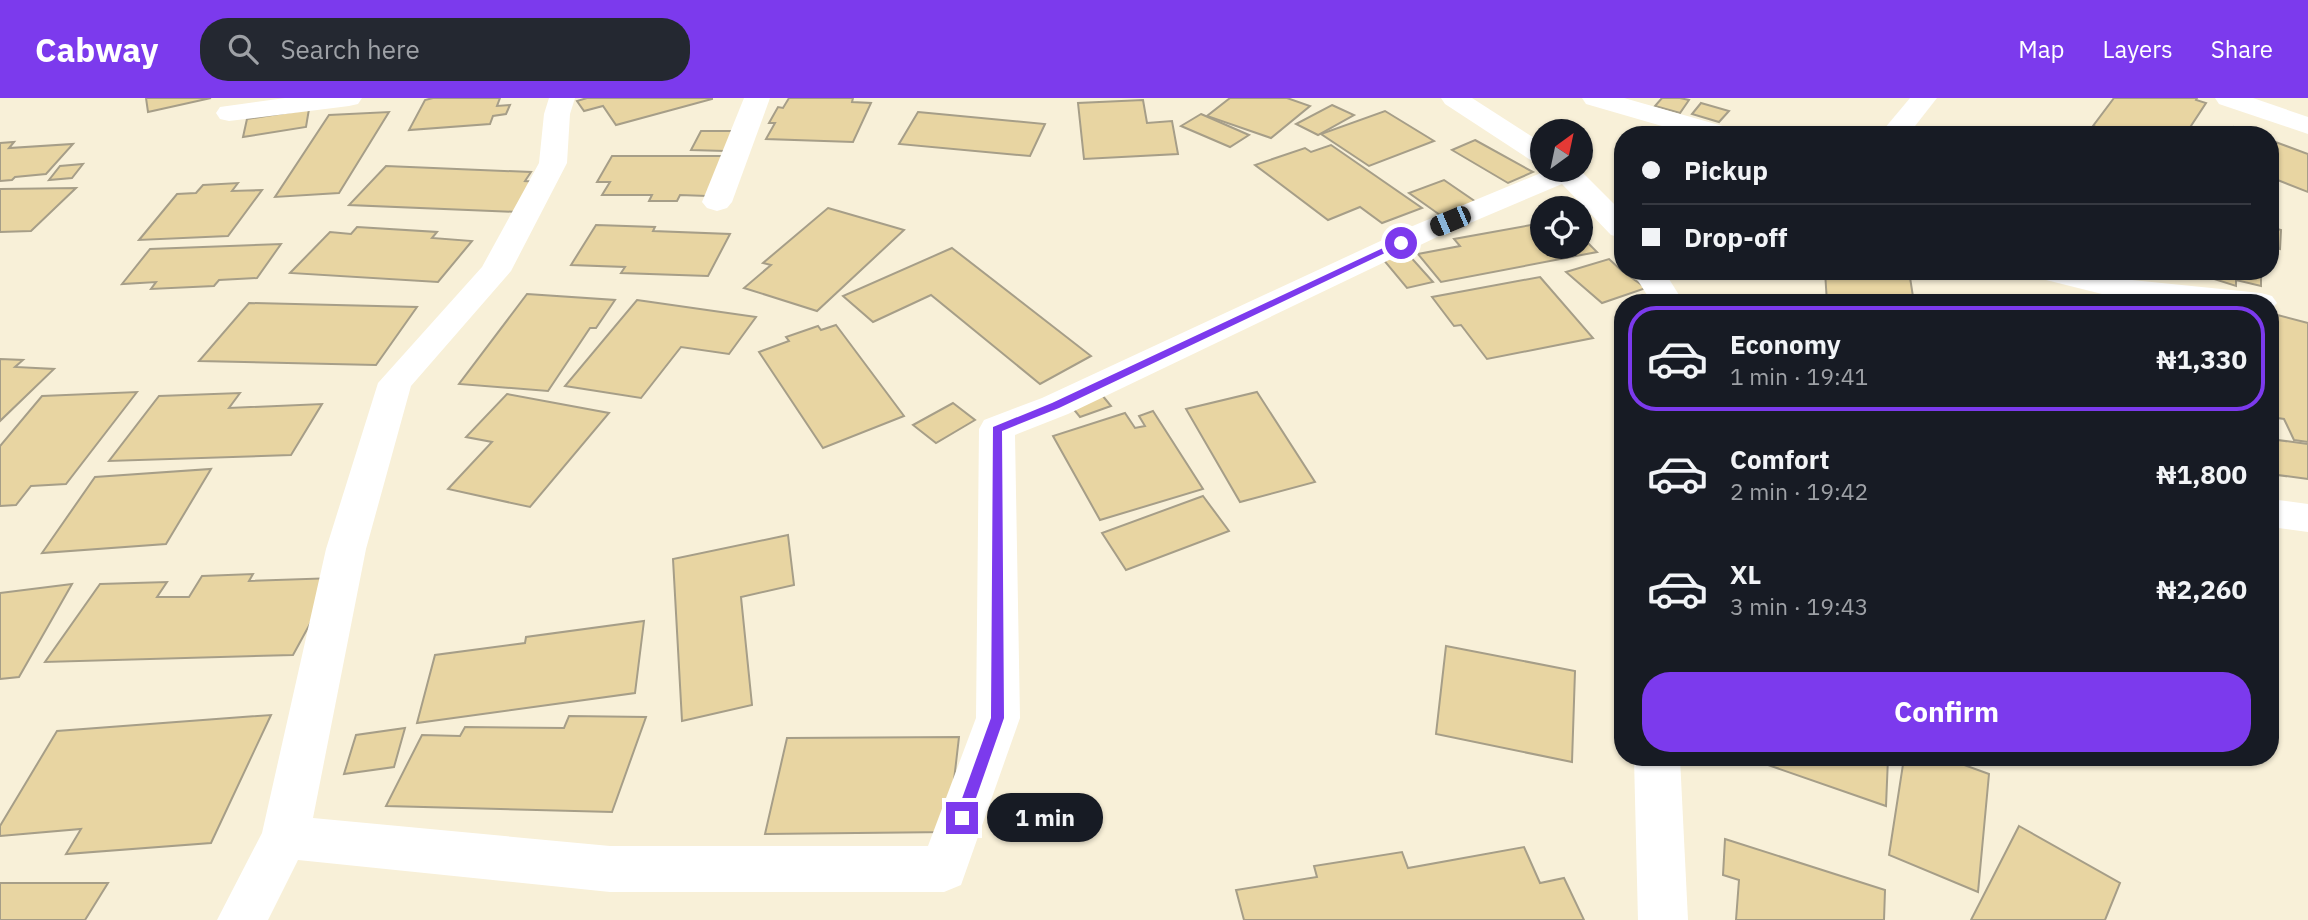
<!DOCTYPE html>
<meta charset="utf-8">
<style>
body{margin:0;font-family:"IBM Plex Sans",sans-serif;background:#242831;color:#f1f3f6;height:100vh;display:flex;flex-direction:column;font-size:26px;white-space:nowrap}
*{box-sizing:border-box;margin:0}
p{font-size:23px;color:#9ea1a6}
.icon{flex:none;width:38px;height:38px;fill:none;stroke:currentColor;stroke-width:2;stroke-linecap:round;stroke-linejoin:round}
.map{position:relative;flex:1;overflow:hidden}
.sheet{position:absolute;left:1614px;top:196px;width:665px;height:472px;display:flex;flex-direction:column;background:#171b24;border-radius:28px;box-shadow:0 2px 5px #0004}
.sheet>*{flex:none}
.banner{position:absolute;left:1614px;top:28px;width:665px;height:154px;border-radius:28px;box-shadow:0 2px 5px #0004;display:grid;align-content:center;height:154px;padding:0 28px;background:#171b24}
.needle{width:46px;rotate:33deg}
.controls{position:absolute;left:1530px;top:21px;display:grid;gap:14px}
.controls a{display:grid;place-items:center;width:63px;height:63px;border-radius:50%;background:#171b24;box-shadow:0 2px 5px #0004;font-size:35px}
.end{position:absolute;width:32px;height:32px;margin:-16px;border:9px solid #7c3aed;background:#fff;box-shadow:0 0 0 4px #fff}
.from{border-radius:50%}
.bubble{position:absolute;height:49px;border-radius:24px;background:#171b24;box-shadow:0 2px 5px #0004;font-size:23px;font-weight:700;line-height:49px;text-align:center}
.car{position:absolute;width:21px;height:42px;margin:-21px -10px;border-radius:9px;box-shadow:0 0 5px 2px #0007;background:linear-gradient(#222 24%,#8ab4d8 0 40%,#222 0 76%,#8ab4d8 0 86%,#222 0)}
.banner b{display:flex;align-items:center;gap:24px;height:66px;font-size:26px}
.banner b+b{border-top:2px solid #363941}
.banner i{width:18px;height:18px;background:#f1f3f6}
ul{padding:12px 0 0;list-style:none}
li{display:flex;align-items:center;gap:21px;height:105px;margin:0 14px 10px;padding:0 14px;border:4px solid transparent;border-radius:28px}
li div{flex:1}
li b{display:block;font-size:26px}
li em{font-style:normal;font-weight:700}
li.selected{border-color:#7c3aed}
li>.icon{width:63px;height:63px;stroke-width:1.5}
.primary-button{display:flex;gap:14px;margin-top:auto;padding:14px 28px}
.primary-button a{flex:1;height:80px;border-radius:28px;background:#7c3aed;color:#fff;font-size:28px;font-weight:700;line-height:80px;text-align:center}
header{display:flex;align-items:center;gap:42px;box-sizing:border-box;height:98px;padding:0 35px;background:#7c3aed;color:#fff}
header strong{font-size:33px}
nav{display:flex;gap:38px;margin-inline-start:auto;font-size:24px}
.search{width:490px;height:63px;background:#242831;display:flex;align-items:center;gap:18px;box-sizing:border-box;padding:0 24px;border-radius:28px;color:#9ea1a6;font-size:26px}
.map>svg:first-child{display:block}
</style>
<header>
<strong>Cabway</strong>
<div class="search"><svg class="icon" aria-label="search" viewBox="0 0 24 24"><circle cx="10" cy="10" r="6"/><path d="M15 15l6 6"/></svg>Search here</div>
<nav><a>Map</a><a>Layers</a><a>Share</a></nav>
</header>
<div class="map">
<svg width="2308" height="822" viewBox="0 0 2308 822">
<rect width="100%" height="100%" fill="#f8f0d8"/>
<g fill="#e8d5a2" stroke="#a69e88" stroke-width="2">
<path d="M146,0h65l-63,14z"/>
<path d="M433,0h67l-3,8 13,-1 -4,9 -13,2 -3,8 -81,6 16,-30z"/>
<path d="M587,0h125v1l-96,26 -13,-19 -19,5 -7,-10z"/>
<path d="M789,0h64l-1,4 19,1 -18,39 -87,-3 9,-16h-6l9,-16 5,1z"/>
<path d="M1230,0h57l23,8 -39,32 -64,-22z"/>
<path d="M1662,0h18l9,2 -9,13 -25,-7z"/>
<path d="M2114,0h83l-1,2 10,3 -21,32h-64l-28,-9z"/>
<path d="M1143,2l4,23 25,-2 6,33 -94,5 -6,-56z"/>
<path d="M1701,5l28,8 -10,11 -27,-8z"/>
<path d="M1332,7l22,10 -36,20 -22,-11z"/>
<path d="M309,11l-3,18 -63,10 4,-18z"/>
<path d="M1385,13l49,30 -65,25 -48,-32z"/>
<path d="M389,14l-50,81 -64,4 54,-82z"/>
<path d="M918,14l127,12 -15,32 -131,-12z"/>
<path d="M1201,16l48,21 -19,12 -49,-21z"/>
<path d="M2234,29l22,8h-32z"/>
<path d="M701,33h33l-9,20 -34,-1z"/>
<path d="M1475,42l58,32 -25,11 -56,-33z"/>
<path d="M2270,42l38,14v38l-38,-15z"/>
<path d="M14,44l-5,6 64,-4 -27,30 -31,3 -3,3 -12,1v-38z"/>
<path d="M1331,47l91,63 -40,15 -22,-16 -32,13 -73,-55 50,-17 6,4z"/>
<path d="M612,58h112l-17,40 -27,-1 -3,6h-28l3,-6h-50l8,-13h-13z"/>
<path d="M83,66l-11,14 -23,2 11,-14z"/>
<path d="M386,68l145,6 -6,9 17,1 -24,30 -169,-7z"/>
<path d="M1444,82l32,22 -36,13 -31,-22z"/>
<path d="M238,85l-6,8 30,-1 -34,46 -89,4 38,-46 19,-1 7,-8z"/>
<path d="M76,90l-45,43 -31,1v-43z"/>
<path d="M828,110l76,22 -87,81 -73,-23 27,-23 -8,-2z"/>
<path d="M1542,125v24h38v-12l17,17 -156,30 -23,-28 42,-8 -6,-7z"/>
<path d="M596,127l59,2 -2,4 77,3 -22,42 -87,-3 4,-6 -54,-2z"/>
<path d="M357,129l80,5 -5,6 40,3 -34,41 -148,-9 40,-41 21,2z"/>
<path d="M2270,129l11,3 -1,19 -10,-2z"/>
<path d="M281,146l-24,34 -38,2 -5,6 -63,3 5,-7 -34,2 28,-35z"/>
<path d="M952,150l139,108 -51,28 -109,-89 -58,27 -30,-26z"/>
<path d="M1407,155l26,29 -26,6 -25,-30z"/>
<path d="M1609,161l13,12 24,17 -44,15 -36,-31z"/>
<path d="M1825,173h84l5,32h-87z"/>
<path d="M2189,173h72v15l-25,-6v6z"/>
<path d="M1540,179l53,61 -106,21 -26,-34 -7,1 -22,-29z"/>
<path d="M527,196l88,6 -19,28h-6l-42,63 -89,-7z"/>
<path d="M637,202l119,17 -27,37 -48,-7 -40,51 -76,-12z"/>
<path d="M249,205l168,4 -41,58 -177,-4z"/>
<path d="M2270,215l38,10v119l-14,-2 -10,-21 -14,-2z"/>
<path d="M836,227l68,91 -81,32 -64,-96 30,-11 -3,-4 32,-11 3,4z"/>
<path d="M0,261l23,1 -8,7 39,2 -54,52z"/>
<path d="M137,294l-71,92 -35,2 -15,19 -16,1v-60l42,-50z"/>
<path d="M1257,294l58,90 -75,20 -54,-93z"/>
<path d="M240,295l-11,15 93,-4 -31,51 -182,6 50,-65z"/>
<path d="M507,296l102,19 -79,94 -82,-18 44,-47 -26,-5z"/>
<path d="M1102,297l9,11 -31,11 -9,-11z"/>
<path d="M953,305l22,17 -39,23 -23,-18z"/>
<path d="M1153,313l50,78 -103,31 -47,-84 72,-23 10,15 10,-2 -6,-10z"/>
<path d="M2270,341l38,5v35l-38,-5z"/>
<path d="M211,371l-45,75 -124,9 53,-76z"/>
<path d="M1203,398l26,35 -103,39 -24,-37z"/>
<path d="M788,437l6,50 -53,12 11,108 -70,16 -9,-162z"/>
<path d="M253,476l-4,7 86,-3 -42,77 -248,7 55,-78 67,-2 -10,15h32l13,-21z"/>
<path d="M72,486l-53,93 -19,2v-86z"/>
<path d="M644,523l-9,72 -218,30 18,-68 90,-12 1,-6z"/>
<path d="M1446,548l129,25 -3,91 -136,-28z"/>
<path d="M271,617l-60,128 -145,11 15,-25 -81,7v-10l57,-95z"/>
<path d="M569,618l77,1 -34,95 -226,-6 36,-71 38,1 5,-9 99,1z"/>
<path d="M405,630l-11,39 -50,7 12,-39z"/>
<path d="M959,639l-11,95 -183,2 22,-96z"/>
<path d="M1748,660h140l-2,48z"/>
<path d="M1904,660h41l44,16 -11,118 -89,-37z"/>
<path d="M2019,728l101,57 -15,37h-134z"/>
<path d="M1725,741l160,51 -1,30h-148l3,-40 -16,-5z"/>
<path d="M1524,749l16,36 24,-5 20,42h-340l-8,-30 81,-13 -3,-11 88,-14 6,16z"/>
<path d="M0,785h108l-23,37h-85z"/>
</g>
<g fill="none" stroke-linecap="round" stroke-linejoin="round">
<g fill="#fff" fill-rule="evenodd">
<path d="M285,0h77l-4,6 -9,2 -120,15 -9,-2 -4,-6 4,-6z"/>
<path d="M549,0h26l-5,16 -3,49 -56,108 -100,115 -45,163 -53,269 297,28h318l48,-128 3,-289 5,-9 58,-22 373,-173 133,-55h32l42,42v26l-11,-3 -49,-51 -125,53 -369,177 -53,21 5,283 -59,167 -17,7h-334l-312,-32 -30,60h-51l45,-87 64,-284 52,-166 104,-116 57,-104 5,-49z"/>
<path d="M744,0h26l-38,104 -5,6 -10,3 -10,-3 -5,-6z"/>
<path d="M1441,0h31l70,45v20l-10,-2 -87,-57z"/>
<path d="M1582,0h42l109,31 4,6h-44l-107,-31z"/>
<path d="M1910,0h27l-29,37h-29z"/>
<path d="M2215,0h38l55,19v17l-89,-30z"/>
<path d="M1632,173h32l20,32h-32z"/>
<path d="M2033,173h56l33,8 139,14 11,3 5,7 -7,8v-8h-107l-41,-4 -84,-21z"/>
<path d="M2270,401l38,5v28l-38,-5z"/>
<path d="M1634,660h46l8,162h-50z"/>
</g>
</g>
<path fill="#7c3aed" d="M1398,143l8,2 -347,165 -57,23 2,287 -35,100 -2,5h-10l-2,-5 36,-100 2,-291 59,-24z"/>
</svg>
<div class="controls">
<a><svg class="needle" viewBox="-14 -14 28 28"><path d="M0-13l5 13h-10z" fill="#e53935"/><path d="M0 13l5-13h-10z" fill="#9ea1a6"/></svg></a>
<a><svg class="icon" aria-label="locate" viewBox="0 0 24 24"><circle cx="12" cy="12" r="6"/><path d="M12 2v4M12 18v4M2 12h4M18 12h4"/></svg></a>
</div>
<i class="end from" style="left:1401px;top:145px"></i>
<i class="end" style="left:962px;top:720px"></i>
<div class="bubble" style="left:987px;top:695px;width:116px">1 min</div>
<i class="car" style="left:1450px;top:123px;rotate:247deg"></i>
<div class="banner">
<b><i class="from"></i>Pickup</b>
<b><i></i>Drop-off</b>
</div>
<section class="sheet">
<ul>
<li class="selected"><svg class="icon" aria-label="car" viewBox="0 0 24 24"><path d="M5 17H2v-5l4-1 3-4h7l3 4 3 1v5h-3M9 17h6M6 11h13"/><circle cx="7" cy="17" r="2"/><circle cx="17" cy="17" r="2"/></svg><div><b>Economy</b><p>1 min · 19:41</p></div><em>₦1,330</em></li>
<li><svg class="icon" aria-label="car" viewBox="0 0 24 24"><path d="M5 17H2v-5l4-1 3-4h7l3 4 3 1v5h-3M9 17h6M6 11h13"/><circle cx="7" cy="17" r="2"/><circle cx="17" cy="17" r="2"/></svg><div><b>Comfort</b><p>2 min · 19:42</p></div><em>₦1,800</em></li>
<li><svg class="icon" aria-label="car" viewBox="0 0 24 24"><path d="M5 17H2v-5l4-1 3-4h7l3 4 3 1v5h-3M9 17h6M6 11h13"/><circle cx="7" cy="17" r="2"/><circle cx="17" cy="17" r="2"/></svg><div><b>XL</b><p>3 min · 19:43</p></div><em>₦2,260</em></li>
</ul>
<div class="primary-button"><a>Confirm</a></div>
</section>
</div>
